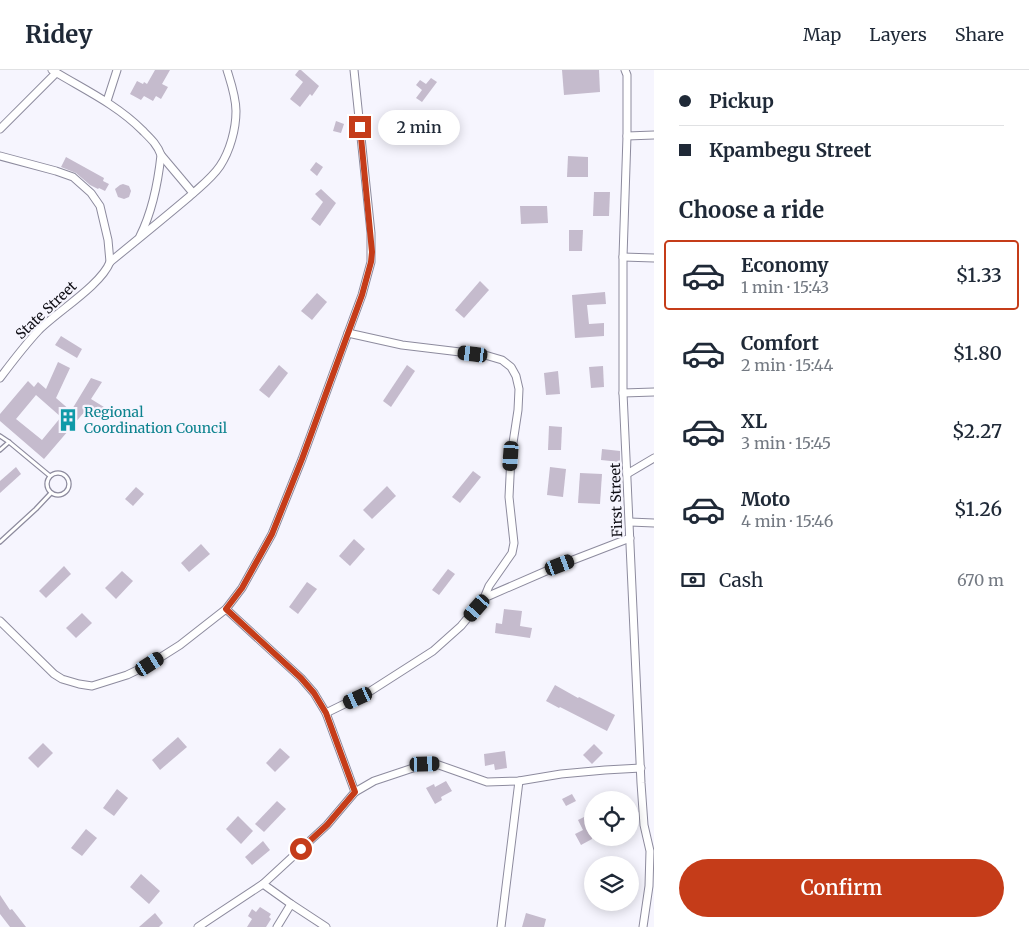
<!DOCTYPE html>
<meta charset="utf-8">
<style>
body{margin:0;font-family:Merriweather,serif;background:#f2f2f3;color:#1f2937;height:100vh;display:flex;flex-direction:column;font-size:19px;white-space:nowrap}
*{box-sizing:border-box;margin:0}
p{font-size:16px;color:#747a83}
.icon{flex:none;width:28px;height:28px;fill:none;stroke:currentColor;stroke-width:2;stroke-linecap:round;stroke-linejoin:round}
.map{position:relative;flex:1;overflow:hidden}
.details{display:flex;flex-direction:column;background:#fff;width:375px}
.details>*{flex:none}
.top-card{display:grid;align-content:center;height:110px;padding:0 25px;background:#fff}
.tools{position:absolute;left:584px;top:721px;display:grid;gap:10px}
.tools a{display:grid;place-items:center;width:55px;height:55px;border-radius:50%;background:#fff;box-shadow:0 2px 12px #0003;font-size:25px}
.end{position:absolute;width:22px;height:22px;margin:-11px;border:6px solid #c53c19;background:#fff;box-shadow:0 0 0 2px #fff}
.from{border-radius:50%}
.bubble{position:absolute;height:35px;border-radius:18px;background:#fff;box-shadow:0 2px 12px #0003;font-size:16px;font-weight:600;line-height:35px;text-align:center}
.car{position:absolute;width:15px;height:30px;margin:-15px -8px;border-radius:6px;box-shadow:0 0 4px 1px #0007;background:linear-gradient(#222 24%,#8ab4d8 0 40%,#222 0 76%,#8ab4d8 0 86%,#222 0)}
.top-card b{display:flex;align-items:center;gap:18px;height:48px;font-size:19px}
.top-card b+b{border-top:1px solid #e0e1e3}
.top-card i{width:12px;height:12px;background:#1f2937}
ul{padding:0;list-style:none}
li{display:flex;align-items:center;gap:15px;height:70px;margin:0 10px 8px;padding:0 15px;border:2px solid transparent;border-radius:5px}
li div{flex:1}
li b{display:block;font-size:19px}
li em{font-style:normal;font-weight:600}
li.active{border-color:#c53c19}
li>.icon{width:45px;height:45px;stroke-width:1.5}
h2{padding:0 25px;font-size:22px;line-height:60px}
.pay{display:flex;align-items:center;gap:12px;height:55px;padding:0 25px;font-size:19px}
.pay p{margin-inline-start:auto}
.button{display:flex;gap:10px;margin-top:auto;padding:10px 25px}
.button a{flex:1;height:58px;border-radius:30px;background:#c53c19;color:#fff;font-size:20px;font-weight:600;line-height:58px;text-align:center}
header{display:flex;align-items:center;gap:30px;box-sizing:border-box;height:70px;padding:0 25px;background:#fff;border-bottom:1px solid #e0e1e3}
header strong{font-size:24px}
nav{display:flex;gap:28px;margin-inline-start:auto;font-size:18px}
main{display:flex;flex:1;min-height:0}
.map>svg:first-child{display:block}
</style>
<header>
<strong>Ridey</strong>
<nav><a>Map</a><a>Layers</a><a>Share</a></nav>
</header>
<main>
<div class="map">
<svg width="654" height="857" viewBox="0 0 654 857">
<rect width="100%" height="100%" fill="#f6f5fe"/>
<g fill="#c5bbcd" fill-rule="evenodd">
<path d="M155,0h15l-8,14 6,3 -7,12 -5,-3 -3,5 -9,-5 -3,4 -11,-6 7,-13 6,3 1,-2 3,2z"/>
<path d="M299,0h2l18,16 -7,10 -2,-2 -10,13 -10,-8 13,-17 -8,-7z"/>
<path d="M562,0h37l1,22 -36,3z"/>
<path d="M431,8l6,4 -15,20 -6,-4 6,-8 -6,-5 4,-5 6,4z"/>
<path d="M336,51l8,3 -3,9 -8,-2z"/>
<path d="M568,86l20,1v20h-21z"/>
<path d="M66,87l38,21 -1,3 6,3 -4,7 -6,-3 -1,1 -8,-4 -14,-12 -15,-6z"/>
<path d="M316,92l7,5 -6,9 -7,-6z"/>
<path d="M123,114l6,2 2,5 -2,6 -5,2 -6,-2 -3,-8 5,-4z"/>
<path d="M321,119l15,14 -16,23 -9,-7 12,-17 -8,-8z"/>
<path d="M594,122h16l-1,24h-16z"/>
<path d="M520,136h27l1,17 -27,1z"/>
<path d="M569,160h14l-1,21h-13z"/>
<path d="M480,211l9,9 -25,28 -9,-8z"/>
<path d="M605,222l1,12 -19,1 2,19 15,-1v13l-29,2 -3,-43z"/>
<path d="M317,223l10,9 -15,18 -11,-9z"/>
<path d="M61,266l21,13 -5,9 -22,-13z"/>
<path d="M58,292l12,6 -14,30 15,13 20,-33 11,4 -11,17 21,13 -6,10 -20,-12 -42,49 -44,-38v-7l28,-33 6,6 4,-5 8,7zM36,325l25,22 -19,23 -26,-21z"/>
<path d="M279,295l9,8 -19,25 -10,-8z"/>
<path d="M407,295l8,6 -24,36 -8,-6z"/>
<path d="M603,296l1,21 -13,1 -2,-21z"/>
<path d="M558,301l2,23 -14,1 -2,-22z"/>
<path d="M549,356l13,1 -1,23h-13z"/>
<path d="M602,379l18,2v11l-19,-2z"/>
<path d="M16,397l5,7 -21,19v-12z"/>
<path d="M550,397l16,2 -3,28 -16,-2z"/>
<path d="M473,401l8,6 -21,26 -8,-6z"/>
<path d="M580,403l22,1 -2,30 -22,-1z"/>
<path d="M387,416l9,10 -24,23 -9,-9z"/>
<path d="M136,417l8,7 -11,12 -8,-7z"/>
<path d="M354,469l11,10 -15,17 -11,-10z"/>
<path d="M201,474l9,10 -21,18 -8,-9z"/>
<path d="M64,496l7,8 -25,24 -7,-7z"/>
<path d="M448,499l7,5 -16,21 -7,-5z"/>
<path d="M122,501l11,10 -17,18 -11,-11z"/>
<path d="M307,512l10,7 -19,25 -9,-7z"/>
<path d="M504,539l18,2 -2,15 12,2 -2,10 -35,-5 1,-10 6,1z"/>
<path d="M82,543l10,10 -16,15 -10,-10z"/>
<path d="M555,615l23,13 1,-1 36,18 -8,16 -47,-24 -1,1 -13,-7z"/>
<path d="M178,667l9,10 -27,23 -8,-10z"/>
<path d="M43,673l10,10 -15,15 -10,-10z"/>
<path d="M594,674l9,9 -11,11 -9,-9z"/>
<path d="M280,678l10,9 -15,15 -9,-9z"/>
<path d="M505,681l2,17 -12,2 -1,-6 -9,2 -1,-12z"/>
<path d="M446,711l6,10 -11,6 1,3 -7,4 -9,-16 8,-4 1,3z"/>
<path d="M117,719l11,9 -14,18 -11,-8z"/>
<path d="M572,724l4,7 -10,5 -4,-7z"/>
<path d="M277,731l9,8 -22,23 -9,-8z"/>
<path d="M238,746l15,15 -12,13 -15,-15z"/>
<path d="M586,746l6,13v10l-11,6 -6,-11 8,-4 -5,-10z"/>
<path d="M86,759l11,9 -15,18 -11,-8z"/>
<path d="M263,771l7,9 -18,15 -7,-8z"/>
<path d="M141,804l19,17 -11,13 -19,-17z"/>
<path d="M0,825l10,15 2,-1 14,18h-16l-10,-13z"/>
<path d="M260,837l11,7 -2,3 2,2 -5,8h-19l5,-8 -4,-3 4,-7 4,3z"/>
<path d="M155,843l8,10 -4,4h-20z"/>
<path d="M526,843l20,6 -2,8h-22z"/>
</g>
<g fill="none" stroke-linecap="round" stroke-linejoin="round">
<defs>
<g id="service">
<path d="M0,366l9,6 41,34"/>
<path d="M0,380l9,-8"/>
<circle cx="58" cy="414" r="11"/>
<path d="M0,472l36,-33 15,-16"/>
</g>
<g id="minor">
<path d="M52,0c31,19 64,34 90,60 8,8 15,14 19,25 -3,28 -8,55 -21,81"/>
<path d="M625,0l2,5v61l-4,121v136l18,390 3,42 6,26 -1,35 -6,41"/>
<path d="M107,31l10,-31"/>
<path d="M0,59l56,-56"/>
<path d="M627,66l27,-1"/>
<path d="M161,85l32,38"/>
<path d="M0,86l56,15 17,6 18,16 9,13 8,34 2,22"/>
<path d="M623,187l31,1"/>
<path d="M348,263l54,12 83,10 17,5 9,7 5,9 3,13 -1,21 -7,46 -2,41 5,46 -2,10 -23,33 -5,12"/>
<path d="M0,308c12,-16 25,-33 39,-48 19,-19 62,-45 71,-68 27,-22 54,-44 80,-66 11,-10 22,-18 30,-30 10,-15 16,-37 16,-55 0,-14 -5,-28 -9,-41"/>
<path d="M623,323l31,-1"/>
<path d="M627,404l27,-16"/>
<path d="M630,452l24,1"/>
<path d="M226,539l75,69 13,15 12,20 29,79"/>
<path d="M0,551l54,53 8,5 17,5 13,2 35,-11 23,-11 30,-19 46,-36 16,-21 30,-54 30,-75 46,-126 14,-38 9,-33v-29l-17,-163"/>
<path d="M326,643l43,-21 64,-41 28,-25 23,-28 76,-33 70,-27"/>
<path d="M263,814l28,20 35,23"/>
<path d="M198,857l65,-43 64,-59 28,-33 19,-11 51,-17h11l51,18 32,-1 42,-7 44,-4 36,-2"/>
<path d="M277,857l14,-23"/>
<path d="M501,857l18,-146"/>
</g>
</defs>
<use href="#service" stroke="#8d8b9e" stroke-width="5.5"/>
<use href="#minor" stroke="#8d8b9e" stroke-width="9"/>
<use href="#service" stroke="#fff" stroke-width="3"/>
<use href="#minor" stroke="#fff" stroke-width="7"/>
</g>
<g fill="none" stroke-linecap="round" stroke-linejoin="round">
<path stroke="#c53c19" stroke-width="6" d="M301,779l26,-24 28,-33 -29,-79 -12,-20 -13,-15 -75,-69 16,-21 30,-54 30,-75 60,-164 9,-33 1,-10 -12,-125"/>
</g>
<defs>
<symbol id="building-bare" viewBox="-9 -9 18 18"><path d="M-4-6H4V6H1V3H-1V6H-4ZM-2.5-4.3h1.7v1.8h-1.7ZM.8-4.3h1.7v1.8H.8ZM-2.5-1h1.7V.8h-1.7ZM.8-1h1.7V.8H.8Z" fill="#0f9aa8" stroke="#f6f5fe" stroke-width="2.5" paint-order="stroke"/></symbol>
</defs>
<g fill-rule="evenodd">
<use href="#building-bare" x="52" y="334" width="32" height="32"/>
</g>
<g text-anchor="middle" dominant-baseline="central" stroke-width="4.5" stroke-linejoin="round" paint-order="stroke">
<g font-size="14" fill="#0f0e15" stroke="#f6f5fe">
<text transform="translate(46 240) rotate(-43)">State Street</text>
<text transform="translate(616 430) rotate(-92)">First Street</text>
</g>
<g font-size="14" fill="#0d838f" stroke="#f6f5fe" text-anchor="start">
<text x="84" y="342">Regional<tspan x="84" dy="16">Coordination Council</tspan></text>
</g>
</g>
</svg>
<div class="tools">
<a><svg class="icon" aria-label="locate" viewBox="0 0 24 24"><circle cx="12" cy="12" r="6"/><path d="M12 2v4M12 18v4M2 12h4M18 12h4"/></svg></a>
<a><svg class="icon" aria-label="layers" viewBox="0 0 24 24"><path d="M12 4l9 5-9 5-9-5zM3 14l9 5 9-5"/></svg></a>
</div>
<i class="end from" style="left:301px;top:779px"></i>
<i class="end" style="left:360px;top:57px"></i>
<div class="bubble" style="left:378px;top:40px;width:82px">2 min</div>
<i class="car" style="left:473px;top:284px;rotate:277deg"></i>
<i class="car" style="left:511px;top:386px;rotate:184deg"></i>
<i class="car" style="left:560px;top:495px;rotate:69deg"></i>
<i class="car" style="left:477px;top:538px;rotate:221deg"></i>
<i class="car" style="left:150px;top:594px;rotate:58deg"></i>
<i class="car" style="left:358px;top:628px;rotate:245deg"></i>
<i class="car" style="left:425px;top:694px;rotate:88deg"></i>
</div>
<section class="details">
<div class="top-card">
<b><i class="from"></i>Pickup</b>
<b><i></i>Kpambegu Street</b>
</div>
<h2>Choose a ride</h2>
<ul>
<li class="active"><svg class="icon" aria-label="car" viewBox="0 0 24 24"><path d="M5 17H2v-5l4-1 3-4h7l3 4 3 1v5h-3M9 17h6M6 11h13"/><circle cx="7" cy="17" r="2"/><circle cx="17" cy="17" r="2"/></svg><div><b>Economy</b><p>1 min · 15:43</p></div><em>$1.33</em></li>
<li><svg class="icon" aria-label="car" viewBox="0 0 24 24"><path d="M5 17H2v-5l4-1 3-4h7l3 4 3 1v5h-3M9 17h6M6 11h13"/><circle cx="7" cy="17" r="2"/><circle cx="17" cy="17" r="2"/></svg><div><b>Comfort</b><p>2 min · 15:44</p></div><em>$1.80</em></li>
<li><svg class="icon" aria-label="car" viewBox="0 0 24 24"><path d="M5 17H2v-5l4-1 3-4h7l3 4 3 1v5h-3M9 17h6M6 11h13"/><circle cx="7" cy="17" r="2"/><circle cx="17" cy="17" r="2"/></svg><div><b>XL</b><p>3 min · 15:45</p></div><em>$2.27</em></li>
<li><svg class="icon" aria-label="car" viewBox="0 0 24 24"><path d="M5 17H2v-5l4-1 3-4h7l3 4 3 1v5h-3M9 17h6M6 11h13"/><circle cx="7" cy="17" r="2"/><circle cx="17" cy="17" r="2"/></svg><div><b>Moto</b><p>4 min · 15:46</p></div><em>$1.26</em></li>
</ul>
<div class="pay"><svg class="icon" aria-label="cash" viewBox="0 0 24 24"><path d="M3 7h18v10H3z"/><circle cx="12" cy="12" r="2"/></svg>Cash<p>670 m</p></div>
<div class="button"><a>Confirm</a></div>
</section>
</main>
